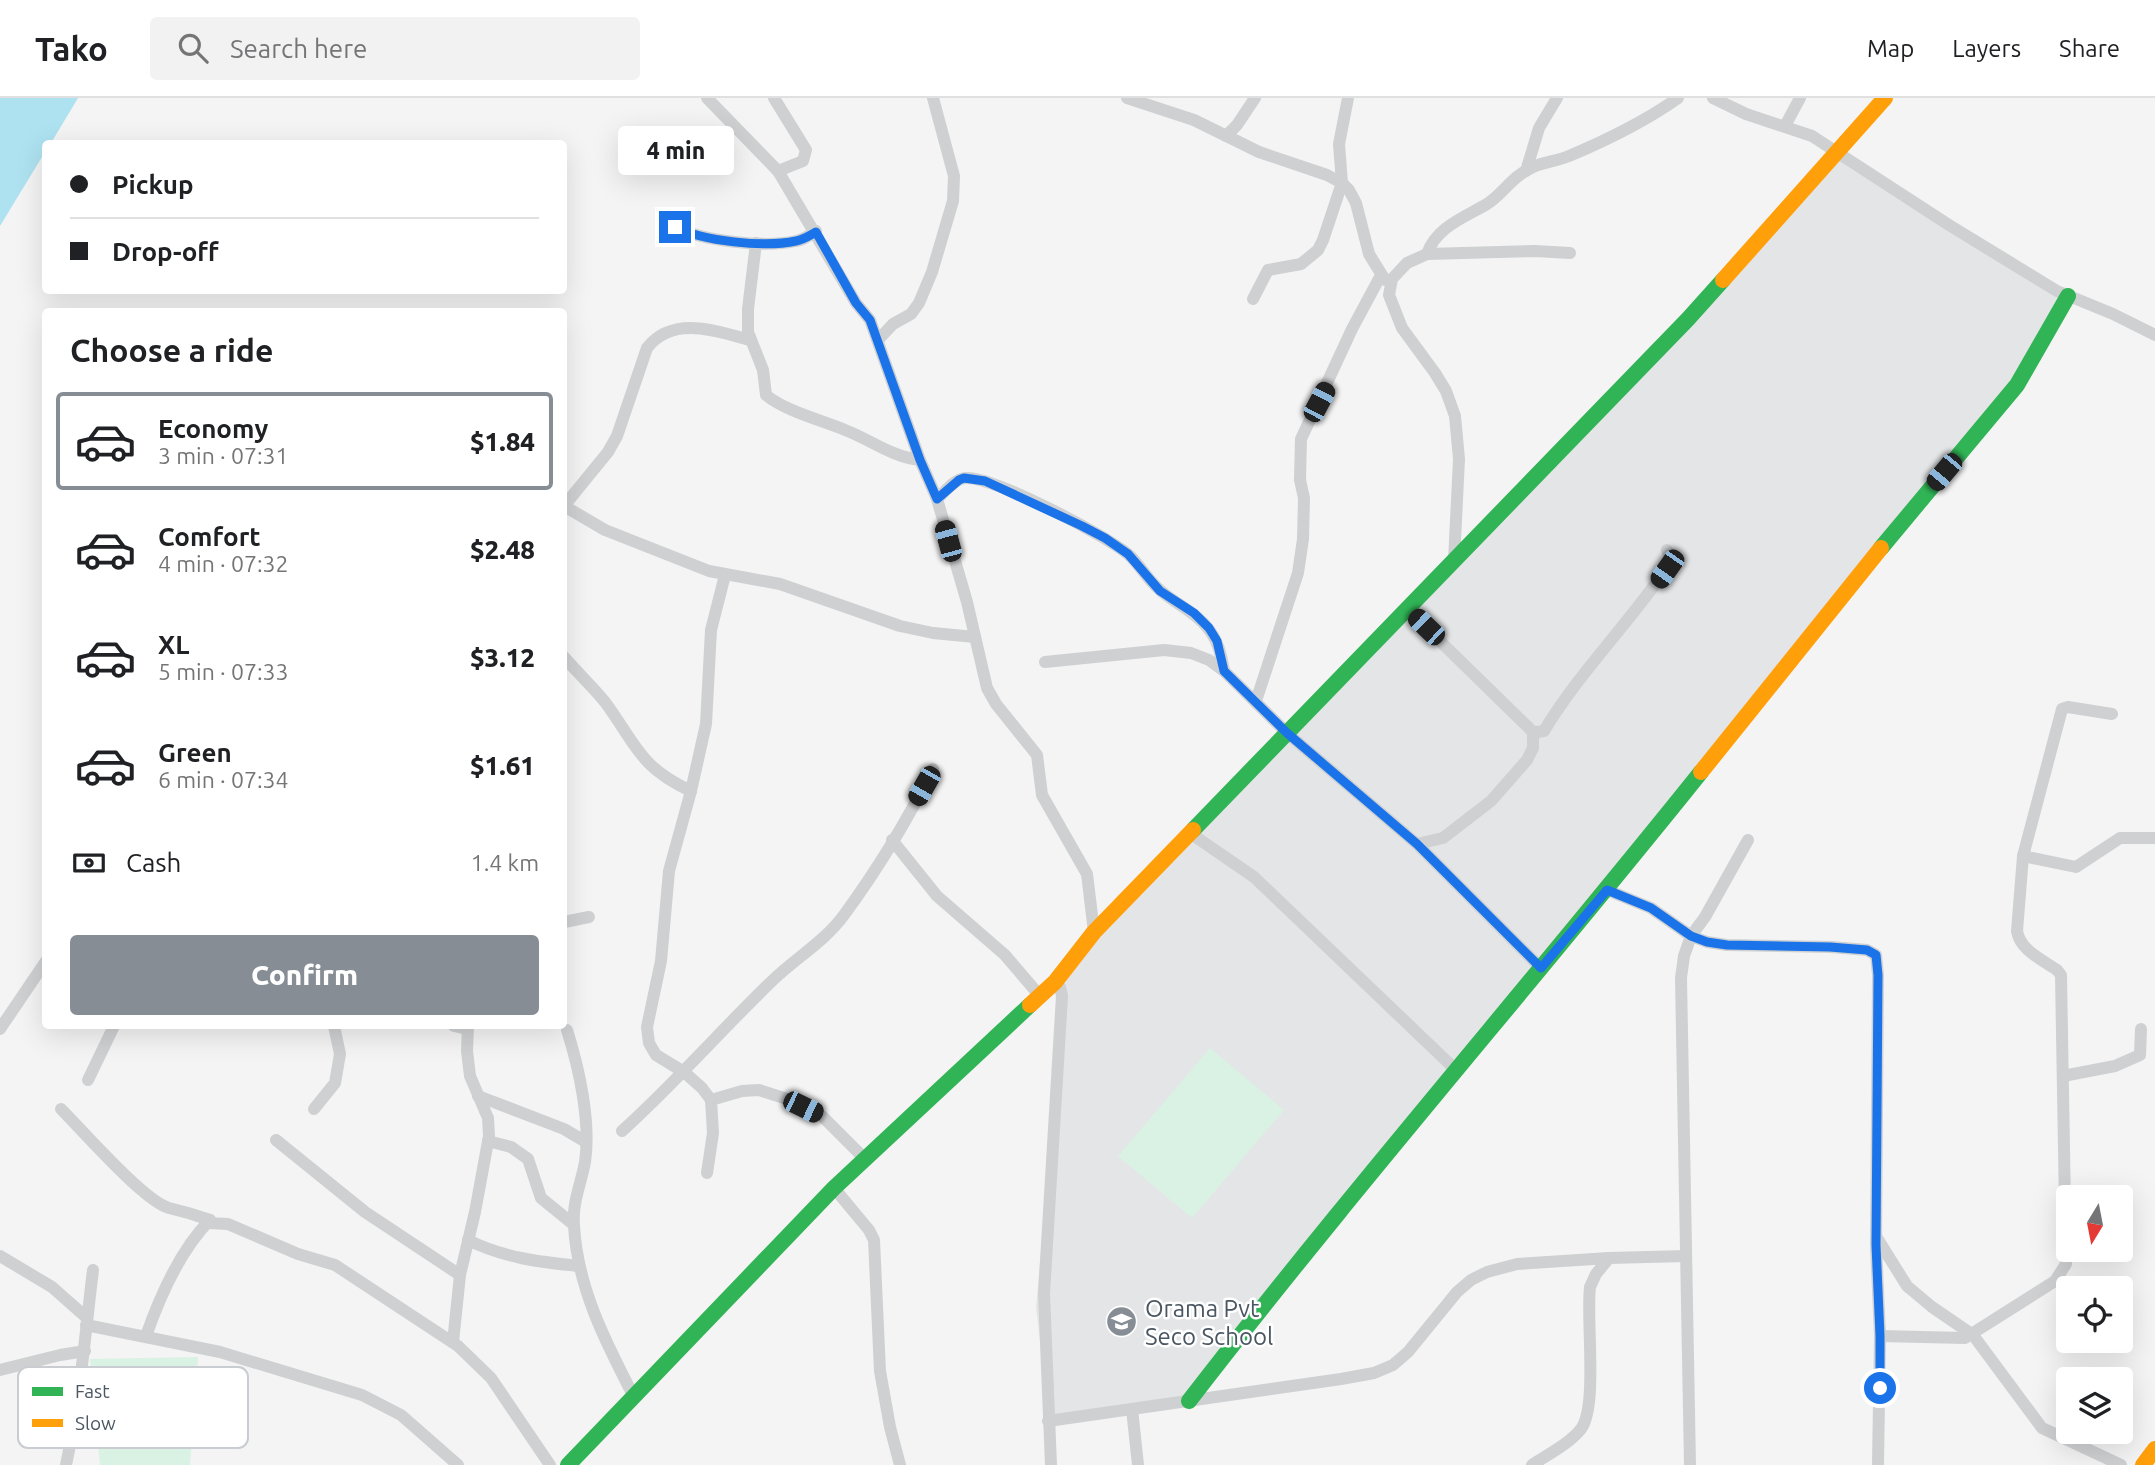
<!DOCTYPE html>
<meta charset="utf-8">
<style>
body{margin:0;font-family:Ubuntu,sans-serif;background:#f2f2f2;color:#202124;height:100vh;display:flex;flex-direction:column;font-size:26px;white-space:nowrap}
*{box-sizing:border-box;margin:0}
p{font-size:23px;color:#757577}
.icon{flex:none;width:38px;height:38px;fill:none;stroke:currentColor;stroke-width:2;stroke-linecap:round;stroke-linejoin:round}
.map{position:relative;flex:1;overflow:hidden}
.sheet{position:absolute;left:42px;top:210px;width:525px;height:721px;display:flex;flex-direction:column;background:#fff;border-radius:7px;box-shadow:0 7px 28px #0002}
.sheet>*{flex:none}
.top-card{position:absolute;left:42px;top:42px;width:525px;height:154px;border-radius:7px;box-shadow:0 7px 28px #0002;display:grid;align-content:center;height:154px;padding:0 28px;background:#fff}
.needle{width:46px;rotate:190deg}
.fabs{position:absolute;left:2056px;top:1087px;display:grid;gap:14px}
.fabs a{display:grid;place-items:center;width:77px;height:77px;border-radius:7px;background:#fff;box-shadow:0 7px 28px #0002;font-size:35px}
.end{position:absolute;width:32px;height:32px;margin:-16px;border:9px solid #1a73e8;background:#fff;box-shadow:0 0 0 4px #fff}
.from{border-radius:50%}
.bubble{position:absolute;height:49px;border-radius:7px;background:#fff;box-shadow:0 7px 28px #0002;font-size:23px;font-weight:800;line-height:49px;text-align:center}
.car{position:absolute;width:21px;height:42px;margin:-21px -10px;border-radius:9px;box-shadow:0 0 5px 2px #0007;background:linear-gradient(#222 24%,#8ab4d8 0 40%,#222 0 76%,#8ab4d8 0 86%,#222 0)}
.top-card b{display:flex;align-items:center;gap:24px;height:66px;font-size:26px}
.top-card b+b{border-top:2px solid #e0e0e0}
.top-card i{width:18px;height:18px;background:#202124}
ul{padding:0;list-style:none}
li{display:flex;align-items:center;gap:21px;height:98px;margin:0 14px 10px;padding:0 14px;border:4px solid transparent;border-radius:7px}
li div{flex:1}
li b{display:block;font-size:26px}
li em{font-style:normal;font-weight:800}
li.current{border-color:#868d94}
li>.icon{width:63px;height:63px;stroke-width:1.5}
h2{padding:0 28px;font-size:32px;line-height:84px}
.pay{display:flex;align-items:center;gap:18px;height:77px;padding:0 28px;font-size:26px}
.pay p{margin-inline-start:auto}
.button{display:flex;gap:14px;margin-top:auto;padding:14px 28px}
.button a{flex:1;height:80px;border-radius:7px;background:#868d94;color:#fff;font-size:28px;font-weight:800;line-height:80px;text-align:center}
header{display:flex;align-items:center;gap:42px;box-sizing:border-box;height:98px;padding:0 35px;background:#fff;border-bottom:2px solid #e0e0e0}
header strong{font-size:33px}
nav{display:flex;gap:38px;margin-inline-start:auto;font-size:24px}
.search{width:490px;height:63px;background:#f2f2f2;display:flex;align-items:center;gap:18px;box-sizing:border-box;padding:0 24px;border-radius:7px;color:#757577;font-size:26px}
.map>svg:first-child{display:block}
</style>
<header>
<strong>Tako</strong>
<div class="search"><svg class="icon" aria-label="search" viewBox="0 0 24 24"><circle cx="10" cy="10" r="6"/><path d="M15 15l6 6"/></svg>Search here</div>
<nav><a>Map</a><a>Layers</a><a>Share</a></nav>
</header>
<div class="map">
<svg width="2155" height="1367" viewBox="0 0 2155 1367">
<rect width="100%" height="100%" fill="#f4f4f4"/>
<path fill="#e4e5e7" d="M1836,59l233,143 -56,88 -829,1009 -135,20 -13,-110 28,-316 7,-37z"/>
<g fill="#d9f2e3">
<path d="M1210,950l74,62 -92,108 -74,-62z"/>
<path d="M198,1259l-8,108h-90l-10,-106z"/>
</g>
<path fill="#aee2f0" d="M0,0h78l-27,45 -5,1 -1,8 -45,74z"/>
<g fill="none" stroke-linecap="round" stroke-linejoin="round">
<g stroke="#ced0d2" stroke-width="12">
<path d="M707,0l71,73 78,132 14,17 50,140 17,39 30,103 20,86 9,16 41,51 5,40 45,79 7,58"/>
<path d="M774,0l32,52 -3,11 -25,10"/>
<path d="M1127,0l67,22 65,32 68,23 15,8 7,7 7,13 13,51 16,26"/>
<path d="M1713,0l33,16 66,22 137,89 108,66 56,23 42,21"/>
<path d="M1785,28l15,-28"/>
<path d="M1226,38l11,-11 18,-27"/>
<path d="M1526,73l13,-43 18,-30"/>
<path d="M675,129c28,14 90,21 121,14 7,-1 13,-5 20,-10"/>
<path d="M756,145l-8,66v23l15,38 3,25c19,16 55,25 79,35 26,10 47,27 75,30"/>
<path d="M1427,156c9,-27 38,-37 60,-50 17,-11 24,-27 46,-37 11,-5 24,-6 36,-11 38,-16 75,-34 109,-58"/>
<path d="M1253,201l15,-29 33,-6 17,-14 5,-10 19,-57 -3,-39 9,-46"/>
<path d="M878,242l15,-16 18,-10 8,-11 13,-31 21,-71 1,-25 -21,-78"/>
<path d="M937,401c8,-7 18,-21 29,-21 27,-2 141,58 163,77 12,11 19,26 32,36 15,13 33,20 46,36 11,13 14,27 17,44"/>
<path d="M564,408l41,24 104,41 71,13 120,42 33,7 42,4"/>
<path d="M564,408l44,-54 9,-16 30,-88c26,-33 69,-17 103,-8"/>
<path d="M1454,463l5,-102 -4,-43 -9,-25 -11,-18 -33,-45 -13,-33 3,-16 15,-16 20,-9 108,-3 35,2"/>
<path d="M1407,511l128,125"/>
<path d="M564,559c13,15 28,29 41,45 31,42 34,65 86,89"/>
<path d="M1045,564l119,-12 27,3 18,7 15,11 63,62 130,111 124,124"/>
<path d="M1256,603l42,-128 5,-34 1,-41 -4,-18 1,-41 51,-110 29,-54"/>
<path d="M1190,735l64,44 203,194"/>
<path d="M892,742l45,56 68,59 35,41"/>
<path d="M1417,746l26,-6 48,-37 36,-41 6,-12v-12l4,-4 7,-1c35,-58 84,-107 123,-163l4,-9 -4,-9"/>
<path d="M2023,758l53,11 44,-29h35"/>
<path d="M1607,792l44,18 40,28 16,6 20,3 104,2 36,3 9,5 2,20 -2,270 4,91 -2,129"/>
<path d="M564,824l25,-5"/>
<path d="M454,928l13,3"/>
<path d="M0,931l46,-68"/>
<path d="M567,932c12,38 24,92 18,132 -4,22 -13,41 -11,63 3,62 32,118 60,172"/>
<path d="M2063,978l52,-10 25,-11 1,-26"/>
<path d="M88,982l26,-54"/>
<path d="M478,998l86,33 22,13"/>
<path d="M711,1002l31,-9 17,-1 25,8 39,19 42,42"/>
<path d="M61,1011c21,21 83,92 108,99 13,3 27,7 41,12l-1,3 19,1 70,30 37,11 123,81 33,32 59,87"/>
<path d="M314,1011l21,-26 5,-29 -6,-28"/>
<path d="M622,1033c53,-48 100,-102 151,-151 23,-22 52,-39 71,-65 33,-45 64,-96 89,-146"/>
<path d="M276,1042l89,72 95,63"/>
<path d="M488,1043l23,6 17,12 13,39 32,26"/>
<path d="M707,1075l6,-40 -2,-33 -9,-12 -18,-16 -28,-17 -7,-12 -2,-16 14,-66 8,-90 22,-80 15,-67 5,-94 14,-55"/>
<path d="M834,1090l35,42 5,10 6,131 10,56 10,38"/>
<path d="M1877,1140l30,48 25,21 41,28 69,93 79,37"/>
<path d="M468,1142c36,18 72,22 111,26"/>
<path d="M0,1158l52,31 35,31"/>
<path d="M86,1227l134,27 142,43 39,20 57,50"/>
<path d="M146,1238c14,-40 34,-86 64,-116"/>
<path d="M1880,1238l85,2 90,-57 11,-17 -5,-289 -4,-5c-16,-11 -37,-20 -40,-39l6,-75 39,-147 6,-2 44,7"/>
<path d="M453,1244l7,-67 15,-63 14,-76 -1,-18 -18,-42 -3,-25 1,-25"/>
<path d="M0,1272l60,-15 25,-4"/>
<path d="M1132,1311l6,56"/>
<path d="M1048,1323l293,-42 33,-6 19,-8 15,-13 49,-60 14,-12 16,-8 30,-8 92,-6 77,-2"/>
<path d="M66,1367c14,-65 19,-130 27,-195"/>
<path d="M1051,1367l-7,-171 18,-298 -2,-9 -5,-5"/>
<path d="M1532,1367c15,-10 37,-21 49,-36 17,-23 5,-110 9,-142l6,-13 13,-16"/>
<path d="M1690,1367l-9,-487 3,-22 7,-20 14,-19 43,-77"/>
</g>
<g stroke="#30b455" stroke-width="16">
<path d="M1881,450l136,-163 51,-89"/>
<path d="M1193,732l495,-511 35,-39"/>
<path d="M1189,1303c165,-214 343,-418 512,-629"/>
<path d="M568,1367l266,-277 196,-183"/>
</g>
<g stroke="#ff9f0a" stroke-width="16">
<path d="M1723,182l162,-182"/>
<path d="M1701,674l180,-224"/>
<path d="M1030,907l25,-23 39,-50 99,-102"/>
<path d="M2143,1367l12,-16"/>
</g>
</g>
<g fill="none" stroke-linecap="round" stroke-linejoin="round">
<path stroke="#1a73e8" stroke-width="9" d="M675,129c28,14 89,21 121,14 7,-1 13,-5 20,-9l40,71 14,17 50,140 17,39 22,-19 5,-2 21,3 97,45 23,12 23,16 32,37 34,22 15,15 8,13 7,30 63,62 130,111 124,124 66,-78 44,18 40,28 16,6 20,3 103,2 37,3 9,5 2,20 -2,270 4,91v52"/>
</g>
<defs>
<symbol id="school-disc" viewBox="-11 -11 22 22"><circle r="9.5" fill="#868d94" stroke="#fff"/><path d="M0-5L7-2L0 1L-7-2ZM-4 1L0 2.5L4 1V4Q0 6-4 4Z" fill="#fff"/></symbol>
</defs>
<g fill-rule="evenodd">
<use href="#school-disc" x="1104" y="1206" width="35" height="35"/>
</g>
<g text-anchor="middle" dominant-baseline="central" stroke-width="5" stroke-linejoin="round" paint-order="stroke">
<g font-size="24" fill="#4a5661" stroke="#fff" text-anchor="start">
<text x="1145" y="1210">Orama Pvt<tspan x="1145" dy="28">Seco School</tspan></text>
</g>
</g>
<rect x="18" y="1269" width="230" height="81" rx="10" fill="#fff" stroke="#c9ccd0" stroke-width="2"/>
<rect x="32" y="1289" width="31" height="9" fill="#30b455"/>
<rect x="32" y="1321" width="31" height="8" fill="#ff9f0a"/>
<g font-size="19" fill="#4a5661">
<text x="75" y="1300">Fast</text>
<text x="75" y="1332">Slow</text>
</g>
</svg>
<div class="fabs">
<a><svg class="needle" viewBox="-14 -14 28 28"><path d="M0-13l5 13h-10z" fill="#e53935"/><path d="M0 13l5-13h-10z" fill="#757577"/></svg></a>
<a><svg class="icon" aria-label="locate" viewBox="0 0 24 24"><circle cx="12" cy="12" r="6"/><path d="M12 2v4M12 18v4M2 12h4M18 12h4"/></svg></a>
<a><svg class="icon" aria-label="layers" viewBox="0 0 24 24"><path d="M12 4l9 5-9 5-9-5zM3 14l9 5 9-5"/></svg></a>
</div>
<i class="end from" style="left:1880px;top:1290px"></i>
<i class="end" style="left:675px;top:129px"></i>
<div class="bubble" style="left:618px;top:28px;width:116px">4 min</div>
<i class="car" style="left:1319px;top:304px;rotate:28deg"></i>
<i class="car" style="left:1944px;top:374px;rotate:220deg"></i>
<i class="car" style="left:948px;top:443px;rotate:345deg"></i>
<i class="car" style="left:1667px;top:471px;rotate:215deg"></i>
<i class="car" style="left:1426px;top:529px;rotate:314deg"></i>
<i class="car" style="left:924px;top:688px;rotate:210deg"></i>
<i class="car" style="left:803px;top:1009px;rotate:116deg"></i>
<div class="top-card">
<b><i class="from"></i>Pickup</b>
<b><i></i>Drop-off</b>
</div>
<section class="sheet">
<h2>Choose a ride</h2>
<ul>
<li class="current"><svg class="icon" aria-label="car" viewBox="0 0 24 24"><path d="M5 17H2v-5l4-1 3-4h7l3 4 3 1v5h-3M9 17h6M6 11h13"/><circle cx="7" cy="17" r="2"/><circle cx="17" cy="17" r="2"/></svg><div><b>Economy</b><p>3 min · 07:31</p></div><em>$1.84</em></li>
<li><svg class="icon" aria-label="car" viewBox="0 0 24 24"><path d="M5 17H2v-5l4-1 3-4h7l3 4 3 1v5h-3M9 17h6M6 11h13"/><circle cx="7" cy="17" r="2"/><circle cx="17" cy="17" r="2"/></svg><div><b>Comfort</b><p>4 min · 07:32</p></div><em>$2.48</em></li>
<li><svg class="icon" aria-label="car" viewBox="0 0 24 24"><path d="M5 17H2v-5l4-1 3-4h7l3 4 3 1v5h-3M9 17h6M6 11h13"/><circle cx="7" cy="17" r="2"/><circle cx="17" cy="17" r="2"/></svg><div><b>XL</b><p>5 min · 07:33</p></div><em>$3.12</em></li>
<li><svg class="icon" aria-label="car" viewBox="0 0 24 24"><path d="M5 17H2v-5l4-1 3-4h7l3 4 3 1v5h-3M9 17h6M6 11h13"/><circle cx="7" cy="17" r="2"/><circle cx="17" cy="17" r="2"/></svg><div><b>Green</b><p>6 min · 07:34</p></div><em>$1.61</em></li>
</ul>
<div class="pay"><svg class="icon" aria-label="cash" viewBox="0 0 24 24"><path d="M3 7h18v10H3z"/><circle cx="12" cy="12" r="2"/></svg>Cash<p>1.4 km</p></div>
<div class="button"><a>Confirm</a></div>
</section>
</div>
